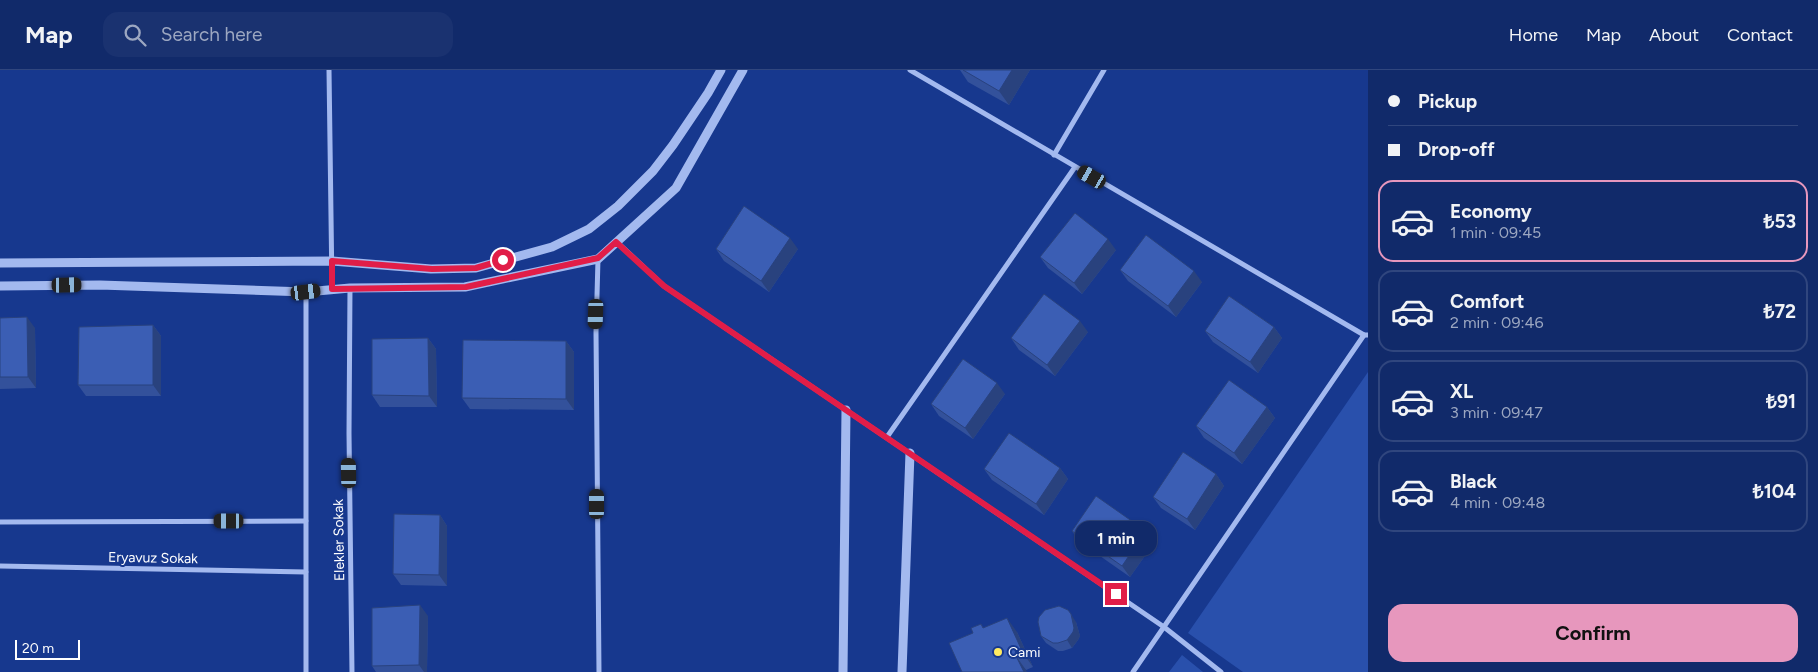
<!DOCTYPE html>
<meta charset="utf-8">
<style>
body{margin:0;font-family:Figtree,sans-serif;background:#1a3270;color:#f1f3f6;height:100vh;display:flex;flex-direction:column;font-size:19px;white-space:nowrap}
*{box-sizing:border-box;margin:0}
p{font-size:16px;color:#9ca7c1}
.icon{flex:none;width:28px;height:28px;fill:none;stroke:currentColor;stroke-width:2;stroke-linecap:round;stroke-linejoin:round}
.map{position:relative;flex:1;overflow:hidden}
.sheet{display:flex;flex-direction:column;background:#112a6a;width:450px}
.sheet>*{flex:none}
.guide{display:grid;align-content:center;height:110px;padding:0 20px;background:#112a6a}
.scale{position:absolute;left:15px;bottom:12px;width:65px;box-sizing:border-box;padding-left:5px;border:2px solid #fff;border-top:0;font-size:14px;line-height:18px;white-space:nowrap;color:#fff;-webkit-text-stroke:4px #17388e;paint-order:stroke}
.end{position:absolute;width:22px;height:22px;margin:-11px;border:6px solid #e11d48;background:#fff;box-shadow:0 0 0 2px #fff}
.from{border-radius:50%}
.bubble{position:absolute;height:35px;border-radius:15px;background:#112a6a;box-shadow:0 1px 4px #0004,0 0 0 1px #30467e;font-size:16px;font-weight:700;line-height:35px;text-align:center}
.car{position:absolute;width:15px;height:30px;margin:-15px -8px;border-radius:6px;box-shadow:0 0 4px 1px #0007;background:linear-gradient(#222 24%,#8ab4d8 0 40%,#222 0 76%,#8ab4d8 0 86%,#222 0)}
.guide b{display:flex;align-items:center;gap:18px;height:48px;font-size:19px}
.guide b+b{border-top:1px solid #30467e}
.guide i{width:12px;height:12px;background:#f1f3f6}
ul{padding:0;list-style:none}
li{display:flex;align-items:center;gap:15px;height:82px;margin:0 10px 8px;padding:0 10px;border:2px solid #30467e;border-radius:15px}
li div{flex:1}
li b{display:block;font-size:19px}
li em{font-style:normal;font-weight:700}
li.on{border-color:#e797bd}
li>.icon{width:45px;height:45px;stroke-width:1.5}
.button{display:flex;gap:10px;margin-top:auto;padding:10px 20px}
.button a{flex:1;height:58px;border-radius:15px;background:#e797bd;color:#111;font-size:20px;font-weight:700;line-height:58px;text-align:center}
header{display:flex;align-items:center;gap:30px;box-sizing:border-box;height:70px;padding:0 25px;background:#112a6a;border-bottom:1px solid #30467e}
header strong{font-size:24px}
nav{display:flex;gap:28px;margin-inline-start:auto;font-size:18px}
.search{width:350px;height:45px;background:#1a3270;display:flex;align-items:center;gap:12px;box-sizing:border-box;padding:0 18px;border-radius:15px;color:#9ca7c1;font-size:19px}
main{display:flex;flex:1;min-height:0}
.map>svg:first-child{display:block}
</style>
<header>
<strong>Map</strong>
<div class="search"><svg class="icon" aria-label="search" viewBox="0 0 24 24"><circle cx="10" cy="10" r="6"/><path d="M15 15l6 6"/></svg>Search here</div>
<nav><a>Home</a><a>Map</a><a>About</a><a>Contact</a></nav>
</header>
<main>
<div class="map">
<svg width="1368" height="602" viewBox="0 0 1368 602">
<rect width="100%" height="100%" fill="#17388e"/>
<g fill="#2950ac">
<path d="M1368,302v300h-125l-55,-39z"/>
<path d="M1182,585l21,17h-34z"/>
</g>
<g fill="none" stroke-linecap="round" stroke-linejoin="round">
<g stroke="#a3b9ef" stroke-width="5">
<path d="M329,0l3,219"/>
<path d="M910,0l454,265h4"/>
<path d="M1054,85l50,-85"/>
<path d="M617,172l47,44 500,341 57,45"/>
<path d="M598,189l-2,73 3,340"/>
<path d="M350,218l-1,145 3,239"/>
<path d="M306,222v380"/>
<path d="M887,367l188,-270"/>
<path d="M0,452l306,-1"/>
<path d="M0,496l306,6"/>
<path d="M1133,602l231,-337"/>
</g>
<g stroke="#a3b9ef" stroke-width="9">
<path d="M0,193l332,-2 99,8 45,-1 76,-21 37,-18 29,-23 35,-35 20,-26 35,-52 13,-23"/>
<path d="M0,216l100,-1 206,7 44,-4 115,-1 133,-28 78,-71 67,-118"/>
<path d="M843,602l3,-262"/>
<path d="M902,602l8,-219"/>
</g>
</g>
<g fill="#33519b">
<path d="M960,0h70l-21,35 -41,-23z"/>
<path d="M716,179h82l-29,43 -45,-31z"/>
<path d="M1116,180l-34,44 -34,-26 -8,-11z"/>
<path d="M1120,200l82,12 -26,35 -48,-36z"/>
<path d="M0,248l35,10 1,60 -36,1z"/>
<path d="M153,255l8,11v60h-75l-8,-11z"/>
<path d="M1274,257l8,11 -24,35 -45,-31 -8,-11z"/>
<path d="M1088,262l-33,44 -36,-26 -8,-12z"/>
<path d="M428,268l8,11 1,58h-57l-8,-12z"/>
<path d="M566,271l8,11v58l-104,-1 -8,-11z"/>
<path d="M1005,324l-32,45 -34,-23 -8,-12z"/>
<path d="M1267,337l8,11 -33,46 -38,-26 -8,-12z"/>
<path d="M1060,398l8,11 -24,36 -52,-35 -8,-11z"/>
<path d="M1216,404l8,12 -29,44 -34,-22 -8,-11z"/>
<path d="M440,445l7,11v60l-46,-1 -8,-11z"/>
<path d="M1072,461l82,12 -24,34 -50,-35z"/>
<path d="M428,546l-1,56h-51l-4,-6z"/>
<path d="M1076,552l4,14 -2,4 -6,8 -9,3h-5l-12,-8 -5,-7z"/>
<path d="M984,558l33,4 16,35 -7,3z"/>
</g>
<g fill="#29427e">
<path d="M1012,0h18l-21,35 -10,-14z"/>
<path d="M790,168l8,11 -29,43 -8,-11z"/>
<path d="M1108,169l8,11 -34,44 -8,-11z"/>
<path d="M1194,201l8,11 -26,35 -8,-11z"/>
<path d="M27,247l8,11 1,60 -8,-11z"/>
<path d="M1080,251l8,11 -33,44 -8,-11z"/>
<path d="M153,255l8,11v60l-8,-11z"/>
<path d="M1274,257l8,11 -24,35 -8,-11z"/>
<path d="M428,268l8,11 1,58 -8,-11z"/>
<path d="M566,271l8,11v58l-8,-11z"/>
<path d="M997,313l8,11 -32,45 -8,-11z"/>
<path d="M1267,337l8,11 -33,46 -8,-11z"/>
<path d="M1060,398l8,11 -24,36 -8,-11z"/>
<path d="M1216,404l8,12 -29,44 -8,-11z"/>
<path d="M440,445l7,11v60l-8,-11z"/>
<path d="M1146,461l8,12 -24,34 -8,-11z"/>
<path d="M420,535l8,11 -1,56h-3l-5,-7z"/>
<path d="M1071,544l5,8 4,14 -2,4 -6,8 -5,-8z"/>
<path d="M1007,548l10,14 16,35 -10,-14z"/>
<path d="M1016,586l10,14 1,2h-3z"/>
</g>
<g fill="#3b5eb4" stroke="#29427e">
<path d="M963,0h49l-13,21z"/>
<path d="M744,136l46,32 -29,43 -45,-32z"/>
<path d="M1075,143l33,26 -34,44 -34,-26z"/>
<path d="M1146,165l48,36 -26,35 -48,-36z"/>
<path d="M1044,224l36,27 -33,44 -36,-27z"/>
<path d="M1229,226l45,31 -24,35 -45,-31z"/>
<path d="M27,247l1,60h-28v-59z"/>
<path d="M153,255v60h-75l1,-58z"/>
<path d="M428,268l1,58 -57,-1v-56z"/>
<path d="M463,270l103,1v58l-104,-1z"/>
<path d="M963,289l34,24 -32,45 -34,-24z"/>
<path d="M1229,310l38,27 -33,46 -38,-27z"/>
<path d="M1009,363l51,35 -24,36 -52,-35z"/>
<path d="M1183,382l33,22 -29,45 -34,-22z"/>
<path d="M1096,426l50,35 -24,35 -50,-35z"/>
<path d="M394,444l46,1 -1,60 -46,-1z"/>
<path d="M420,535l-1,60 -47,1v-58z"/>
<path d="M1059,536l9,4 3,4 3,14 -1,4 -6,8 -9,3h-5l-12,-7 -3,-14 1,-5 6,-7z"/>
<path d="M1007,548l16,35 -7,3 8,16h-62l-13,-29 24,-10 -2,-5 10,-4 2,4z"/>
</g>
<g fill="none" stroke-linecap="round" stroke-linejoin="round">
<path stroke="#e11d48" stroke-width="6" d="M503,190l-27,8 -44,1 -100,-8v28l134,-2 132,-29 18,-16 48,44 452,308"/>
</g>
<circle fill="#ffea61" stroke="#17388e" stroke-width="2" cx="998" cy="582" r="5"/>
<g text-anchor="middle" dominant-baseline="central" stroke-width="4" stroke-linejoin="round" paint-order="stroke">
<g font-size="14" fill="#fff" stroke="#17388e">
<text transform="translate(339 470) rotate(-91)">Elekler Sokak</text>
<text transform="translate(153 488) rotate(1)">Eryavuz Sokak</text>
</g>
<g font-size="14" fill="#fff" stroke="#17388e" text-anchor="start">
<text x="1008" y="582">Cami</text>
</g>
</g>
</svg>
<div class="scale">20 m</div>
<i class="end from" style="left:503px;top:190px"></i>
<i class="end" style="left:1116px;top:524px"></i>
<div class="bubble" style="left:1075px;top:451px;width:82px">1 min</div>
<i class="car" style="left:1092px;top:107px;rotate:300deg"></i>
<i class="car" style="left:67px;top:215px;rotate:89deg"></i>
<i class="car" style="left:306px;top:222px;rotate:83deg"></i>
<i class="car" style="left:596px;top:244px;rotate:182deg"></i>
<i class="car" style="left:349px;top:403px;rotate:359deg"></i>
<i class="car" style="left:597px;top:434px;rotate:0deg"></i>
<i class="car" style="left:229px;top:451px;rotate:270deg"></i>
</div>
<section class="sheet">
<div class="guide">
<b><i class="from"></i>Pickup</b>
<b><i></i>Drop-off</b>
</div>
<ul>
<li class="on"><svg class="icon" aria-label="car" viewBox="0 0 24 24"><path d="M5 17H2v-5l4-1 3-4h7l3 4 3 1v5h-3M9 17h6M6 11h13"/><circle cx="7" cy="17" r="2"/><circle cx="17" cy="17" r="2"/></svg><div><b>Economy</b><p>1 min · 09:45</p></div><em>₺53</em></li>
<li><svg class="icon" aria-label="car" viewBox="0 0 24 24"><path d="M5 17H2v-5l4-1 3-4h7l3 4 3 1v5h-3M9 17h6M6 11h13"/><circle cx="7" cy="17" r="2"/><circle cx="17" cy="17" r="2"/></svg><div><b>Comfort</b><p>2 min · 09:46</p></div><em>₺72</em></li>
<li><svg class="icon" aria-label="car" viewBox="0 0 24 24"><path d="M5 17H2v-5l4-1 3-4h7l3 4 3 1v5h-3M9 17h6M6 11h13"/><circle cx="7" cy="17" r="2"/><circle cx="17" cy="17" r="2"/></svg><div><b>XL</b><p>3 min · 09:47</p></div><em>₺91</em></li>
<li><svg class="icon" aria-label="car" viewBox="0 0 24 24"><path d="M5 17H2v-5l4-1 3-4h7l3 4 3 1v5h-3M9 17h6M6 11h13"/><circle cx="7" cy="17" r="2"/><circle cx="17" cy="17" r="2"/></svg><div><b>Black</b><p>4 min · 09:48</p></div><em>₺104</em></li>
</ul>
<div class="button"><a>Confirm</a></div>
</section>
</main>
